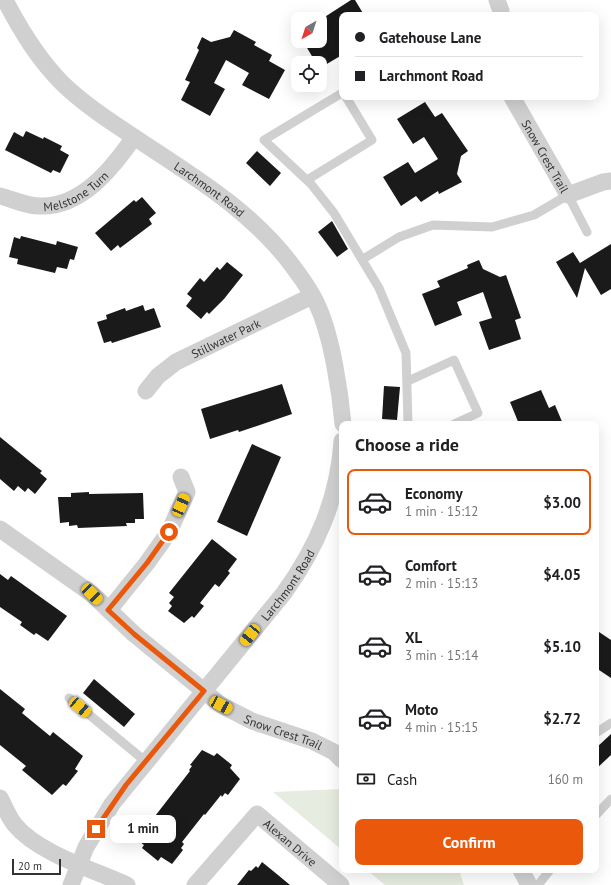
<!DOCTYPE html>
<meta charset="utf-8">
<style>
body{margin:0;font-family:"PT Sans",sans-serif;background:#f2f2f2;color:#202124;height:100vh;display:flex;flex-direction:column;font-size:15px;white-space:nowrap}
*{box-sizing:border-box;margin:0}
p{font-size:13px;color:#757577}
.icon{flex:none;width:22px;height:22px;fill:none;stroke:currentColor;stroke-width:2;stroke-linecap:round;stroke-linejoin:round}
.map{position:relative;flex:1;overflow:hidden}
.drawer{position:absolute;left:339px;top:421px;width:260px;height:452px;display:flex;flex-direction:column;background:#fff;border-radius:8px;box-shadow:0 4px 16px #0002}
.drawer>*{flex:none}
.top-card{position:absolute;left:339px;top:12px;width:260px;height:88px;border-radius:8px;box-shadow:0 4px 16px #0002;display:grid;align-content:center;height:88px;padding:0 16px;background:#fff}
.needle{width:26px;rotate:219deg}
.buttons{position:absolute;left:291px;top:12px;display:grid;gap:8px}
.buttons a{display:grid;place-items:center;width:36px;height:36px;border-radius:8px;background:#fff;box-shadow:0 4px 16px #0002;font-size:20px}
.scale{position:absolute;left:12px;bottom:10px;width:49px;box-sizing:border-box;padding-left:4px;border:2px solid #333;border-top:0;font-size:11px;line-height:14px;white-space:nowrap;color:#333;-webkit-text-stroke:3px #fff;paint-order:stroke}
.end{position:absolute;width:18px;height:18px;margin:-9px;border:5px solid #ea580c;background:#fff;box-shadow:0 0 0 2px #fff}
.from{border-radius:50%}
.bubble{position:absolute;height:28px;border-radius:8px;background:#fff;box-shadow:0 4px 16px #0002;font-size:13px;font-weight:700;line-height:28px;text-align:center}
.car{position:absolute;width:12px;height:24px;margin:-12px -6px;border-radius:5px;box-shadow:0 0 3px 1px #0007;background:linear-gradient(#f5c518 24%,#345 0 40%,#f5c518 0 76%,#345 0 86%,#f5c518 0)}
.top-card b{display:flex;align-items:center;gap:14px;height:38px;font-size:15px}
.top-card b+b{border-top:1px solid #e0e0e0}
.top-card i{width:10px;height:10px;background:#202124}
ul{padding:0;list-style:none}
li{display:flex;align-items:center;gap:12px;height:66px;margin:0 8px 6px;padding:0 8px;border:2px solid transparent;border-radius:8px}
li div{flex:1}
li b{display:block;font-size:15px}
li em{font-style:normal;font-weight:700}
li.current{border-color:#ea580c}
li>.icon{width:36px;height:36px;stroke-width:1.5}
h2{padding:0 16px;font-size:18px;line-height:48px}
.pay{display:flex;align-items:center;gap:10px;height:44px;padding:0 16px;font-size:15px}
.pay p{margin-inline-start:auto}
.primary-button{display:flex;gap:8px;margin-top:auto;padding:8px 16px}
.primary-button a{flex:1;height:46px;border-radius:8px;background:#ea580c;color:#fff;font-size:16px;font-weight:700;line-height:46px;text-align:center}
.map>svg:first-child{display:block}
</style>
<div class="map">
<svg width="611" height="885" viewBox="0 0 611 885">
<rect width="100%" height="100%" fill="#fff"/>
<g fill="#e6ecdf">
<path d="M342,789v61l-69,-58z"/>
<path d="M367,870h92l5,15h-79z"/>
</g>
<g fill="#1a1a1a">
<path d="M351,0h4l9,15h-22v40l-22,13v-5h-4l-13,-22h17v-21z"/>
<path d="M234,30l22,12 -2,3 18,10 -3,6 16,9 -16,29 -27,-14 7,-12 -23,-13 -12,23 11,6 -15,27 -29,-16 9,-18 -5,-2 14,-30 -2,-2 5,-11 9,5 19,-5z"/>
<path d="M425,102l10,15 7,-4 26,38 -7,5 -4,18 5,8 -23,12 -1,-3 -17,11 -5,-6 -15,10 -18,-29 25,-15 7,11 23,-14 -14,-22 -11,7 -16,-25z"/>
<path d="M26,131l17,8 1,-2 18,9 -2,4 9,5 -9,18 -7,-3 -2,3 -46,-23 9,-18 9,5z"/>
<path d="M257,151l24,22 -11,13 -24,-23z"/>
<path d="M142,197l14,16 -7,6 3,5 -32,24 -2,-3 -7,6 -16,-18 39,-33 2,2z"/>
<path d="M332,221l16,28 -11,8 -19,-25z"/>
<path d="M21,236l35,9 1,-4 21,6 -4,13 -4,-1 -3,10 -10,-2 -2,6 -38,-9 1,-5 -9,-2 5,-20 6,2z"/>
<path d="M611,244v45l-10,6 -16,-27 -8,30 -21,-36 17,-10 7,11z"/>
<path d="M479,260l4,9 17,8 6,-2 15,43 -6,2 6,19 -32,11 -10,-28 13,-4 -9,-26 -26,10 5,13 -27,11 -13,-32 18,-7 -3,-6 31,-13 -1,-3z"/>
<path d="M227,262l16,13 -19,24 -15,15 -2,-2 -6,7 -15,-13 6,-8 -5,-4 13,-16 4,4 13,-15 3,3z"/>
<path d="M143,305l2,6 9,-3 7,19 -49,16 -1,-2 -7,2 -7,-21 10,-3 -1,-4 19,-7 1,3z"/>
<path d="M282,384l10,30 -53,18 -1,-2 -28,9 -9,-30z"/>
<path d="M384,386l16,1 -3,33 -15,-1z"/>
<path d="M541,390l8,18 6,-3 8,19h-44l-9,-22z"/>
<path d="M0,437l38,31 4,3 -2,2 7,6 -12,15 -7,-6 -3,4 -7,-6 -4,5 -14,-12z"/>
<path d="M252,444l29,13 -34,79 -30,-14z"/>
<path d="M89,492v2l54,-1 1,26h-9v4h-9l1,3 -49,2 -1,-3 -8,1v-4l-9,1 -2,-26h13v-4z"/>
<path d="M212,539l25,20 -9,12 2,2 -11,14 -4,-3 -15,19 4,3 -10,12 -2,-2 -8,7 -16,-12 4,-5 -3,-3 5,-6 -5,-4z"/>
<path d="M0,574l8,6 3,-4 56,40 -19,25 -12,-8 -2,2 -14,-10 2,-3 -22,-15z"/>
<path d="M596,630l15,10v38l-15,-10z"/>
<path d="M94,679l41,35 -11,13 -41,-34z"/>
<path d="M0,689l25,20 -3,4 28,23 3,-4 30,24 -8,13 3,2 -12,15 -3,-2 -11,11 -30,-25 4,-4 -26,-21z"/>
<path d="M611,734v21l-15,14v-21z"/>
<path d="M202,750l12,6 3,-3 15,12 -2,3 10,11 -12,16 -3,-2 -3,4 -1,-2 -16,20 -1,-1 -22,28 2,2 -3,4 2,2 -11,14 -11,-7 -3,4 -16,-13 2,-3 -4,-3 1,-2 -7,-5 11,-15 3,2 3,-4 1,2 38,-49 -1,-1 3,-4 -2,-1z"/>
<path d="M262,862l16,13 12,10h-53l12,-15 2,1 5,-5 2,2z"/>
</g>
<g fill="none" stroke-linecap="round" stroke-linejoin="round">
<g stroke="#d0d0d0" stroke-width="9">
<path d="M342,93l-78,47 47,44 23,29 45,75 27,65 2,71"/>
<path d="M307,180l65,-40 -26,-43"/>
<path d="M363,259l36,-22 34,-12 59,2 42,-12 34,-20 19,37"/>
<path d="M408,381l46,-21 24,53 -24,11"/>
<path d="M69,698l76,63"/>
<path d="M596,733l15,-10"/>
<path d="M596,815l15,-16"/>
<path d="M538,885l12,-15"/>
</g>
<g stroke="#d0d0d0" stroke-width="17">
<path id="s1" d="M5,0c16,31 33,59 58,84 24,23 53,41 80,59 55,36 112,71 151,125 9,12 19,26 25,41 13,30 21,82 24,115"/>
<path d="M497,0l4,11v4"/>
<path id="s2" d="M512,97l56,98 35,-13 8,-1"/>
<path id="s3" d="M0,196c12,3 26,10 39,10 42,2 73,-37 95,-69"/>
<path id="s4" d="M146,391l12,-15 18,-14 136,-66"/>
<path id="s5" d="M0,529l92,65 42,40 87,71 31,16 60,20 22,11 8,8"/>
<path d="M109,610l38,-47 22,-31 18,-40 -6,-15"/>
<path d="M0,798c5,9 9,20 15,27 23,28 79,45 112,60"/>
<path d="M521,870l8,15"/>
<path id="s6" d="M71,885l15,-38 26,-43 172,-211c33,-46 54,-94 58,-152"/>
<path id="s7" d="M195,885l62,-71 84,71"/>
</g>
</g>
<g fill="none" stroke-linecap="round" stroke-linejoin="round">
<path stroke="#ea580c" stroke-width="5" d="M96,829l30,-44 78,-94 -70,-57 -26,-24 39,-47 22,-31"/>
</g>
<g text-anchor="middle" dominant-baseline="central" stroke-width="4" stroke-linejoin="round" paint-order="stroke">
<g font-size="12" fill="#333" stroke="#fff">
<text stroke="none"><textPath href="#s2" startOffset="68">Snow Crest Trail</textPath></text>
<text stroke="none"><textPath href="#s3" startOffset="81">Melstone Turn</textPath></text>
<text stroke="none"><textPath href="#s1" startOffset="283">Larchmont Road</textPath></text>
<text stroke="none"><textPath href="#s4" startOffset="97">Stillwater Park</textPath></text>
<text stroke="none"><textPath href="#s6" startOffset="372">Larchmont Road</textPath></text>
<text stroke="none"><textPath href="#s5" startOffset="351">Snow Crest Trail</textPath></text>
<text stroke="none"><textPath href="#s7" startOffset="138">Alexan Drive</textPath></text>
</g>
</g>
</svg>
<div class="buttons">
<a><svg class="needle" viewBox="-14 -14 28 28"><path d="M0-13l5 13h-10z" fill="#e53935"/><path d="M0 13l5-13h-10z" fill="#757577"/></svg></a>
<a><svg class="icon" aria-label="locate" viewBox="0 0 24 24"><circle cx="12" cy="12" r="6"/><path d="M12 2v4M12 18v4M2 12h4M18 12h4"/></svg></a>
</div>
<div class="scale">20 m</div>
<i class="end from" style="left:169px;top:532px"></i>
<i class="end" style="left:96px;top:829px"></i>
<div class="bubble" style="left:110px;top:815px;width:66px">1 min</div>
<i class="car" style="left:181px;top:505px;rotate:24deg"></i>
<i class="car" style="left:92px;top:594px;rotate:135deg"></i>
<i class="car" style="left:250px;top:635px;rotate:219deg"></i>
<i class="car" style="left:221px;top:705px;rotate:118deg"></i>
<i class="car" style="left:80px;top:707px;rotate:130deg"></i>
<div class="top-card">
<b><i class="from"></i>Gatehouse Lane</b>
<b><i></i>Larchmont Road</b>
</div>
<section class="drawer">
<h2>Choose a ride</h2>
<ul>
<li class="current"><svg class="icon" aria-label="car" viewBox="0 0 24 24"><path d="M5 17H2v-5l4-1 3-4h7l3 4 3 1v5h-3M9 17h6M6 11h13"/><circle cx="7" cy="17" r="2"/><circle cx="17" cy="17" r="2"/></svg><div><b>Economy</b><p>1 min · 15:12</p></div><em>$3.00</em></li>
<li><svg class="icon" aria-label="car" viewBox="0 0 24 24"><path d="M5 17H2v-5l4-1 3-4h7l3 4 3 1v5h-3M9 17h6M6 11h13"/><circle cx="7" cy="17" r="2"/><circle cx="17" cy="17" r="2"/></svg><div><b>Comfort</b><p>2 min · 15:13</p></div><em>$4.05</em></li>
<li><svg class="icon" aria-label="car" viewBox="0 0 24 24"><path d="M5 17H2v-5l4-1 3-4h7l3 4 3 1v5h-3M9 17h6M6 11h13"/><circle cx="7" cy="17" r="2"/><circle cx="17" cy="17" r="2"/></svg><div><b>XL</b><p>3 min · 15:14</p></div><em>$5.10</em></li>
<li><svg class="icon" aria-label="car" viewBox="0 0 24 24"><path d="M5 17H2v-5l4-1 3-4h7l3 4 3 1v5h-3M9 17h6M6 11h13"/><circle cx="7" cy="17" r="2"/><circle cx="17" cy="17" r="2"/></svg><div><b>Moto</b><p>4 min · 15:15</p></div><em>$2.72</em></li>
</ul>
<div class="pay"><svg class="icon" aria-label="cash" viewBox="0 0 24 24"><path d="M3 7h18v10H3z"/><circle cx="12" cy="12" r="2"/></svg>Cash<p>160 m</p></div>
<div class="primary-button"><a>Confirm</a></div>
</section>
</div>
